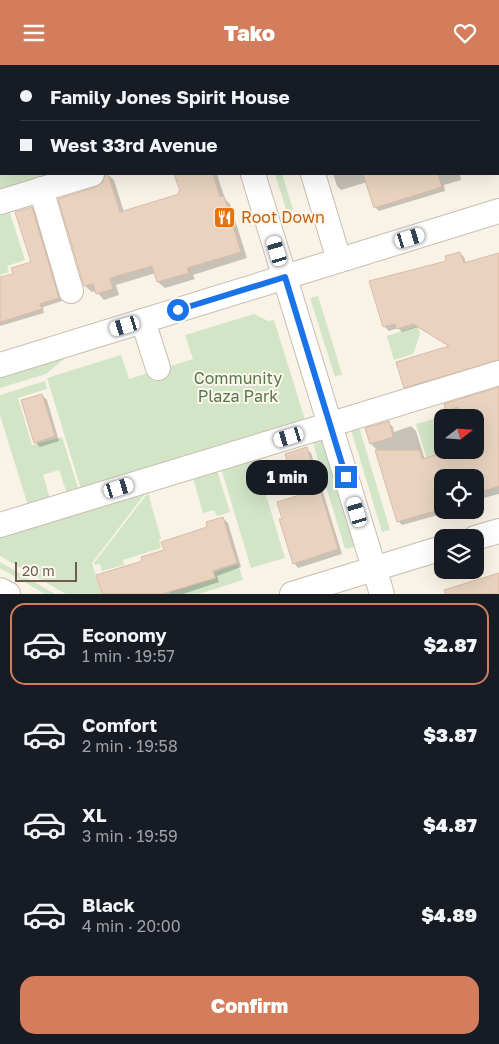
<!DOCTYPE html>
<meta charset="utf-8">
<style>
body{margin:0;font-family:"Golos Text",sans-serif;background:#242831;color:#f1f3f6;height:100vh;display:flex;flex-direction:column;font-size:19px;white-space:nowrap}
*{box-sizing:border-box;margin:0}
p{font-size:16px;color:#9ea1a6}
.icon{flex:none;width:28px;height:28px;fill:none;stroke:currentColor;stroke-width:2;stroke-linecap:round;stroke-linejoin:round}
.map{position:relative;height:529px;overflow:hidden}
.panel{display:flex;flex-direction:column;background:#171b24;flex:1}
.panel>*{flex:none}
.guide{position:absolute;left:0px;top:0px;width:500px;height:110px;box-shadow:0 5px 20px #0002;display:grid;align-content:center;height:110px;padding:0 20px;background:#171b24}
.needle{width:32px;rotate:73deg}
.controls{position:absolute;left:434px;top:344px;display:grid;gap:10px}
.controls a{display:grid;place-items:center;width:50px;height:50px;border-radius:10px;background:#171b24;box-shadow:0 5px 20px #0002;font-size:25px}
.scale{position:absolute;left:15px;bottom:12px;width:62px;box-sizing:border-box;padding-left:5px;border:2px solid #6f5c4f;border-top:0;font-size:14px;line-height:18px;white-space:nowrap;color:#6f5c4f;-webkit-text-stroke:4px #fcf7ed;paint-order:stroke}
.end{position:absolute;width:22px;height:22px;margin:-11px;border:6px solid #1a73e8;background:#fff;box-shadow:0 0 0 2px #fff}
.from{border-radius:50%}
.bubble{position:absolute;height:35px;border-radius:15px;background:#171b24;box-shadow:0 5px 20px #0002;font-size:16px;font-weight:800;line-height:35px;text-align:center}
.car{position:absolute;width:15px;height:30px;margin:-15px -8px;border-radius:6px;box-shadow:0 0 4px 1px #0007;background:linear-gradient(#fff 24%,#345 0 40%,#fff 0 76%,#345 0 86%,#fff 0)}
.guide b{display:flex;align-items:center;gap:18px;height:48px;font-size:19px}
.guide b+b{border-top:1px solid #363941}
.guide i{width:12px;height:12px;background:#f1f3f6}
ul{padding:9px 0 0;list-style:none}
li{display:flex;align-items:center;gap:15px;height:82px;margin:0 10px 8px;padding:0 10px;border:2px solid transparent;border-radius:15px}
li div{flex:1}
li b{display:block;font-size:19px}
li em{font-style:normal;font-weight:800}
li.selected{border-color:#d37d5c}
li>.icon{width:45px;height:45px;stroke-width:1.5}
.action{display:flex;gap:10px;margin-top:auto;padding:10px 20px}
.action a{flex:1;height:58px;border-radius:15px;background:#d37d5c;color:#fff;font-size:20px;font-weight:800;line-height:58px;text-align:center}
header{display:flex;justify-content:space-between;align-items:center;height:65px;padding:0 20px;background:#d37d5c;color:#fff;font-size:22px;font-weight:800}
.map>svg:first-child{display:block}
</style>
<header><svg class="icon" aria-label="menu" viewBox="0 0 24 24"><path d="M4 6h16M4 12h16M4 18h16"/></svg>Tako<svg class="icon" aria-label="heart" viewBox="0 0 24 24"><path d="M12 20l-8-8c-3-5 5-10 8-4 3-6 11-1 8 4z"/></svg></header>
<div class="map">
<svg width="499" height="529" viewBox="0 0 499 529">
<rect width="100%" height="100%" fill="#f9f3e7"/>
<g fill="#d2e5c7">
<path d="M256,0h96l1,1h-97z"/>
<path d="M0,2h1v107h63l-64,19z"/>
<path d="M275,109h7l11,35 -6,4z"/>
<path d="M8,142l17,53 -18,6 2,6 -9,3v-65z"/>
<path d="M318,231l24,78 -7,3 -25,-79z"/>
<path d="M254,249l14,7 6,-1 32,103 -159,68 -55,72 9,31h-35l-66,-38v-27l85,-27 -38,-124 74,-23 8,24 64,-20 -8,-24z"/>
<path d="M418,261l2,8 -7,20 -19,6 -7,-24z"/>
<path d="M65,293l-19,16 -46,14v-11z"/>
<path d="M45,316l2,8 -29,9 14,47 30,-8 18,57 -12,3 -9,-27 -16,5 8,27 -22,7 -29,-94v-20z"/>
<path d="M437,353l5,19v13h5l1,6 -20,7 -12,-39z"/>
<path d="M357,355l33,110 -8,2 -33,-109z"/>
<path d="M311,371l10,1 34,110 -10,2z"/>
<path d="M254,390l31,103 -34,10 -31,-103z"/>
<path d="M215,399l15,48 -13,4 -3,-6 -11,3 -12,-42z"/>
<path d="M148,428l13,46 -2,1 2,8 -38,12 1,5 -22,6 -2,-7 -6,1v-2z"/>
<path d="M0,497l55,32h-10l-45,-26z"/>
<path d="M238,499l5,16 -44,14h-29l-1,-5 6,-3 2,4 19,-6 -2,-5 8,-4 2,7 12,-4 -2,-6z"/>
</g>
<g fill="#0003">
<path d="M59,0h116v1h-119z"/>
<rect x="365" y="0" width="64" height="1"/>
<path d="M480,0h19v20v-19h-23z"/>
<path d="M107,109l7,6 10,32 56,-18 1,-2 -5,-18h41l8,25 5,5 17,54 -54,17 2,4 -30,9 -7,-6 -2,-9 -40,12 3,10 -15,5 -8,-9 -4,1 -7,-6 12,-98 6,-4z"/>
<path d="M333,109h127l1,6 -17,5 1,6 -66,20 -4,-4 -8,-25 -26,8 -4,-4z"/>
<path d="M32,143l3,4 27,89 -19,6 1,6 -44,13v-47l14,-5 18,-11z"/>
<path d="M460,188l4,4 2,7 33,-9v109l-90,27 -4,-4 45,-40 -32,-20 -16,5 -4,-4 -9,3 -5,-5 64,-64z"/>
<path d="M499,324v105l-24,6v-23h-33v32l-2,1 2,4 -40,11 -4,-4 -22,-72 -4,-4 -5,-16 21,-7 5,5 1,5 17,-6 5,5 9,29 31,-10h19v-33h-12l-2,-5 -9,2 -5,-4z"/>
<path d="M42,330l5,5 12,41 -19,6 -5,-5z"/>
<path d="M306,384l5,4 31,101 -44,14 -4,-5 5,-66z"/>
<path d="M223,453l5,5 13,44 -24,9 2,6 -36,12h-80l-5,-18 46,-14 65,-34z"/>
</g>
<g fill="#e9d3c0" stroke="#dbbca5">
<path d="M105,109h3l12,38 59,-18 -1,-2 2,-1 -6,-17h39l7,23 4,-1 17,56 -54,16 2,5 -32,9 -5,-16 -42,12 3,11 -17,5 -3,-10 -9,2 -26,-87 38,-12 6,-4z"/>
<path d="M363,109h75l4,13 -68,21z"/>
<path d="M32,142l27,91 -19,6 2,5 -42,13v-45l13,-3 -2,-6 20,-6 -16,-50z"/>
<path d="M460,187l4,11 35,-10v107l-95,28 -8,-26 53,-16 -36,-22 -16,5 -2,-5 -12,3 -14,-46 77,-20 -1,-5z"/>
<path d="M499,322v99l-24,8v-17h-33v27l-5,2 1,4 -41,12 -22,-72h45l2,9 30,-9h23v-38l-14,4 -3,-9 -12,4 -2,-7z"/>
<path d="M42,329l13,42 -21,7 -13,-43z"/>
<path d="M389,356l4,16 -23,7 -5,-16z"/>
<path d="M307,382l31,102 -45,15 -14,-45h3l-5,-17 20,-6 -12,-42z"/>
<path d="M223,452l14,46 -24,8 2,7 -53,16h-60l-6,-19 46,-14 -1,-4 23,-7 -3,-8 46,-15 -1,-5z"/>
<path d="M499,508v21h-54l-1,-4z"/>
</g>
<g fill="none" stroke-linecap="round" stroke-linejoin="round">
<defs>
<g id="minor">
<path d="M220,0v1"/>
<path d="M442,1l4,-1"/>
<path d="M253,109l129,420"/>
<path d="M313,109l26,86"/>
<path d="M41,124l30,102"/>
<path d="M0,137l92,-28"/>
<path d="M143,256l15,47"/>
<path d="M0,300l499,-154"/>
<path d="M0,460l499,-152"/>
<path d="M475,473l24,-7"/>
<path d="M0,525l8,4"/>
<path d="M292,529l150,-46"/>
</g>
</defs>
<use href="#minor" stroke="#c9bcae" stroke-width="26"/>
<use href="#minor" stroke="#fff" stroke-width="24"/>
</g>
<g fill="none" stroke-linecap="round" stroke-linejoin="round">
<path stroke="#1a73e8" stroke-width="6" d="M178,245l107,-33 61,200"/>
</g>
<defs>
<symbol id="restaurant-square" viewBox="-11 -11 22 22"><rect x="-9" y="-9" width="18" height="18" rx="4" fill="#e8710a" stroke="#fcf7ed"/><path d="M-5-6h1v4h1v-4h1v4h1v-4h1v5L-1.5 .5V6h-2V.5L-5-1ZM5-6V6H3V1.5H1.5Q1.5-4 5-6Z" fill="#fff"/></symbol>
</defs>
<g fill-rule="evenodd">
<use href="#restaurant-square" x="212" y="140" width="25" height="25"/>
</g>
<g text-anchor="middle" dominant-baseline="central" stroke-width="4" stroke-linejoin="round" paint-order="stroke">
<g font-size="16" fill="#c56008" stroke="#fcf7ed" text-anchor="start">
<text x="241" y="152">Root Down</text>
</g>
<g font-size="16" fill="#56794c" stroke="#fcf7ed">
<text x="238" y="313">Community<tspan x="238" dy="18">Plaza Park</tspan></text>
</g>
</g>
</svg>
<div class="controls">
<a><svg class="needle" viewBox="-14 -14 28 28"><path d="M0-13l5 13h-10z" fill="#e53935"/><path d="M0 13l5-13h-10z" fill="#9ea1a6"/></svg></a>
<a><svg class="icon" aria-label="locate" viewBox="0 0 24 24"><circle cx="12" cy="12" r="6"/><path d="M12 2v4M12 18v4M2 12h4M18 12h4"/></svg></a>
<a><svg class="icon" aria-label="layers" viewBox="0 0 24 24"><path d="M12 4l9 5-9 5-9-5zM3 14l9 5 9-5"/></svg></a>
</div>
<div class="scale">20 m</div>
<i class="end from" style="left:178px;top:245px"></i>
<i class="end" style="left:346px;top:412px"></i>
<div class="bubble" style="left:246px;top:395px;width:82px">1 min</div>
<i class="car" style="left:410px;top:173px;rotate:73deg"></i>
<i class="car" style="left:277px;top:186px;rotate:343deg"></i>
<i class="car" style="left:125px;top:261px;rotate:253deg"></i>
<i class="car" style="left:289px;top:372px;rotate:253deg"></i>
<i class="car" style="left:119px;top:423px;rotate:73deg"></i>
<i class="car" style="left:357px;top:447px;rotate:343deg"></i>
<div class="guide">
<b><i class="from"></i>Family Jones Spirit House</b>
<b><i></i>West 33rd Avenue</b>
</div>
</div>
<section class="panel">
<ul>
<li class="selected"><svg class="icon" aria-label="car" viewBox="0 0 24 24"><path d="M5 17H2v-5l4-1 3-4h7l3 4 3 1v5h-3M9 17h6M6 11h13"/><circle cx="7" cy="17" r="2"/><circle cx="17" cy="17" r="2"/></svg><div><b>Economy</b><p>1 min · 19:57</p></div><em>$2.87</em></li>
<li><svg class="icon" aria-label="car" viewBox="0 0 24 24"><path d="M5 17H2v-5l4-1 3-4h7l3 4 3 1v5h-3M9 17h6M6 11h13"/><circle cx="7" cy="17" r="2"/><circle cx="17" cy="17" r="2"/></svg><div><b>Comfort</b><p>2 min · 19:58</p></div><em>$3.87</em></li>
<li><svg class="icon" aria-label="car" viewBox="0 0 24 24"><path d="M5 17H2v-5l4-1 3-4h7l3 4 3 1v5h-3M9 17h6M6 11h13"/><circle cx="7" cy="17" r="2"/><circle cx="17" cy="17" r="2"/></svg><div><b>XL</b><p>3 min · 19:59</p></div><em>$4.87</em></li>
<li><svg class="icon" aria-label="car" viewBox="0 0 24 24"><path d="M5 17H2v-5l4-1 3-4h7l3 4 3 1v5h-3M9 17h6M6 11h13"/><circle cx="7" cy="17" r="2"/><circle cx="17" cy="17" r="2"/></svg><div><b>Black</b><p>4 min · 20:00</p></div><em>$4.89</em></li>
</ul>
<div class="action"><a>Confirm</a></div>
</section>
